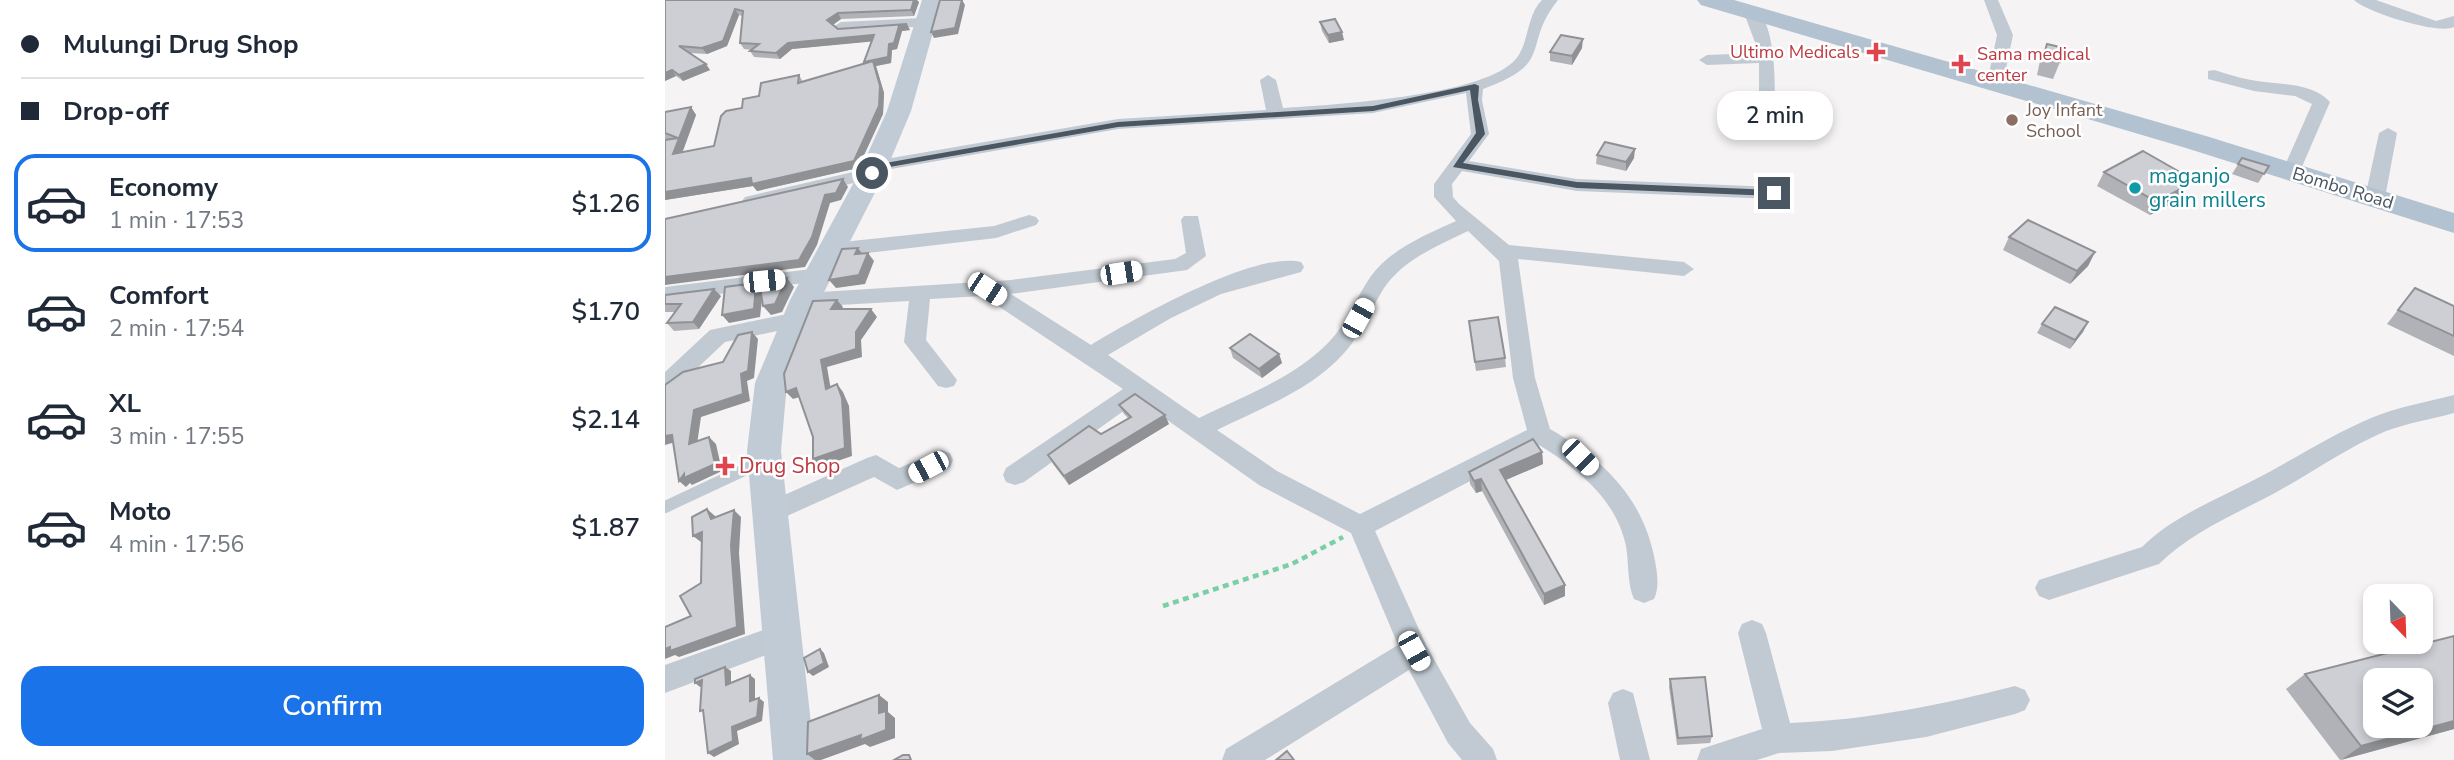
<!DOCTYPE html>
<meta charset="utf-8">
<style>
body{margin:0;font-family:"Nunito Sans",sans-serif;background:#f6f6f7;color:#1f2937;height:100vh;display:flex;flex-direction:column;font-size:26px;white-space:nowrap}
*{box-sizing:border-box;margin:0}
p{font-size:23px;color:#747a83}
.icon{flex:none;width:38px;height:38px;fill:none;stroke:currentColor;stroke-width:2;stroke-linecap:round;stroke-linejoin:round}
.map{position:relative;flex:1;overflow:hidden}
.panel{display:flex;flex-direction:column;background:#fff;width:665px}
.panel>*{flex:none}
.banner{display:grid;align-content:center;height:154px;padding:0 21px;background:#fff}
.needle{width:46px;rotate:157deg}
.tools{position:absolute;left:1698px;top:584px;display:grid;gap:14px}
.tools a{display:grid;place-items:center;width:70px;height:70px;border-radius:14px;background:#fff;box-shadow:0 4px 10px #0003;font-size:35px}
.end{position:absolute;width:32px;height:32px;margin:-16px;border:9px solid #4a5661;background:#fff;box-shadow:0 0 0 4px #fff}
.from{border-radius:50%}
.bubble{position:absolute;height:49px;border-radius:21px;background:#fff;box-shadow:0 4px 10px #0003;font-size:23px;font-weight:600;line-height:49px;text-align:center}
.car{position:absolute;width:21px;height:42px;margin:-21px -10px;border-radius:9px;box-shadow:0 0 5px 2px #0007;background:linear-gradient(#fff 24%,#345 0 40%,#fff 0 76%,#345 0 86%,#fff 0)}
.banner b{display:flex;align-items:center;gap:24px;height:66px;font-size:26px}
.banner b+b{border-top:2px solid #e0e1e3}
.banner i{width:18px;height:18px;background:#1f2937}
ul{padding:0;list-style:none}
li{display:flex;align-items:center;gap:21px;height:98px;margin:0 14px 10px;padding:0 7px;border:4px solid transparent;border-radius:21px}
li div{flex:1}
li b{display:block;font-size:26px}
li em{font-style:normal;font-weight:600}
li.current{border-color:#1a73e8}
li>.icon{width:63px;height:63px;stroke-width:1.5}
.cta{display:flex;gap:14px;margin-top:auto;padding:14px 21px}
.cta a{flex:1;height:80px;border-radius:21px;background:#1a73e8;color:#fff;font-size:28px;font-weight:600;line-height:80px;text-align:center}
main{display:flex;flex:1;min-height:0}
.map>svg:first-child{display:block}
</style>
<main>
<section class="panel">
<div class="banner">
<b><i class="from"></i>Mulungi Drug Shop</b>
<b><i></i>Drop-off</b>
</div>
<ul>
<li class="current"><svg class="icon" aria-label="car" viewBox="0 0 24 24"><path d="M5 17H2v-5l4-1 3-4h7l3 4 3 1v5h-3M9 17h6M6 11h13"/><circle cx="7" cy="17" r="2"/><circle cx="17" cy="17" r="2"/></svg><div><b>Economy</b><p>1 min · 17:53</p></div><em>$1.26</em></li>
<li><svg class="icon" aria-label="car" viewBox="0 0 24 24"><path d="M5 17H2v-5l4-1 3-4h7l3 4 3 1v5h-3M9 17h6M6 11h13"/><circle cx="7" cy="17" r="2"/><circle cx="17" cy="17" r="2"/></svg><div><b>Comfort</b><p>2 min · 17:54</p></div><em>$1.70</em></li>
<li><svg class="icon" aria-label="car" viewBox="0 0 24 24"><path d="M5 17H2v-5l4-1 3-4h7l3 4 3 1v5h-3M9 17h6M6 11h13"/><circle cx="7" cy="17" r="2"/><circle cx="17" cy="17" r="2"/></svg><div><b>XL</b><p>3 min · 17:55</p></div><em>$2.14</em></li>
<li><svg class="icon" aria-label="car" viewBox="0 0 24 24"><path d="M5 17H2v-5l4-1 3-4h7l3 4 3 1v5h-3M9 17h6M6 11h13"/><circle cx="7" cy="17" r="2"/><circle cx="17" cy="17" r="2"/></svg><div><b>Moto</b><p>4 min · 17:56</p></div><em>$1.87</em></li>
</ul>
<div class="cta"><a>Confirm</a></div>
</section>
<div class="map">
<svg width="1789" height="760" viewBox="0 0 1789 760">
<rect width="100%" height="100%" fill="#f5f3f3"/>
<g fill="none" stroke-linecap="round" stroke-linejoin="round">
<path stroke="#7ad0a6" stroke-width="4.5" stroke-dasharray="6 4.5" stroke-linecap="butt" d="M498,606l129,-42 51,-27"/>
<path stroke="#c1cad2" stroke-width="12" d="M0,507l94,-44"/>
<g fill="#c1cad2" fill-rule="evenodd">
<path d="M877,0h16c-37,46 -2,63 -75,89l-1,11 7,34 -20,27 108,18 197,8 9,6 -9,6 -197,-8 -115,-20 -10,13 1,13 6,7 50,41 175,17 10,7 -10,7 -166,-17 17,119 15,51c52,30 91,66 104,127 3,14 6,31 0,43l-10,4 -10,-4c-7,-15 -5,-36 -8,-53 -10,-47 -48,-77 -87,-101l-164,86 51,114 44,78 23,26 4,11h-35l-14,-17 -39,-73 -144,90h-43l4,-11 172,-104 -47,-112 -92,-48 -120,-85 -115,82 -9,3 -9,-3 -3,-7 3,-7 117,-79 -140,-93 -53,3 -4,41 31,40 -3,6 -8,2 -8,-2 -34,-44 5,-41 -104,6 -7,-2 -4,-5 4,-5 7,-2 206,-13 164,-21 11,-6 -5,-33 3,-4h14l8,40 -19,14 -176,24 80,51c41,-25 165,-95 210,-83l3,5 -3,5 -80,22 -50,24 -63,37 91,63c43,-21 95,-40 129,-75 19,-19 28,-46 43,-67 21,-28 55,-41 85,-55l-22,-24v-13l37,-50 -5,-41 -93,20 -255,16 -238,42 -1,6 -127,30 -10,-6 3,-4 121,-28 1,-6 7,-2 244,-42 148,-9 -6,-30 8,-5 8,5 7,28c50,-3 195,-12 230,-46 17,-16 12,-45 29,-62zM803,231l31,30 14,117 14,52 -167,84 -83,-43 -60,-41c43,-21 96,-41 128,-78 17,-19 26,-43 39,-64 20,-29 53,-42 84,-57z"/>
<path d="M1319,0h14l15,35 -10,48 -8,5 -8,-5 10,-48z"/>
<path d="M1689,0h22l60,21 18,-5v11c-16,8 -88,-15 -100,-27z"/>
<path d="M1087,8c23,7 23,71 23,90l-8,5 -8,-5v-35l-52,2 -8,-5 8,-5 52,-2 -15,-40z"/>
<path d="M258,18l8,5 -3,3 -87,6 -8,-5 8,-5z"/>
<path d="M1549,70c14,4 28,9 43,11 23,4 55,1 73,21l-32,74 -7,2 -9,-6 30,-68 -17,-8 -41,-5 -46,-12v-8z"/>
<path d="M1723,128l9,5 -12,65 -10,6 -10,-6 14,-65z"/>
<path d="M364,215l7,2 3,4 -3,4 -40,13 -163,19 -10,-7 10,-7 161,-17z"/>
<path d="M155,268l10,7 -3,5 -162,21v-14z"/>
<path d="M132,312l8,3 3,5 -3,5 -80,17 -52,49 -8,3v-22l45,-42z"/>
<path d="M1789,395v18c-22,6 -46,10 -68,18 -40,17 -74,42 -113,63 -38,20 -83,39 -114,70l-110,36 -10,-4 -4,-8 4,-8 103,-33c30,-30 73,-47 110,-66 41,-21 77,-45 119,-63 26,-11 56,-16 83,-23z"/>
<path d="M276,450l9,3 3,7 -3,7 -53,23 -23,-13 -105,47 -9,-4 -4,-7 4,-7 107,-48 9,-3 23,13z"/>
<path d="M1087,620l10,4 4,9 24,90c77,-3 150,-18 225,-37l10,4 5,10 -5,10 -10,4 -89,23 -94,14 -53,2 -22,7h-60l4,-11 61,-20 -24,-96 4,-9z"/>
<path d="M115,624l10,4 4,9 -4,9 -125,47v-28z"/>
<path d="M958,689l10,4 17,67h-30l-12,-57 5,-10z"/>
</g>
<path fill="#c1cbd6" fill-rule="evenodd" d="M257,0h20l-31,111 -26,62 -65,127 -33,83 -6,68 34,309h-42l-26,-309 8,-68 35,-83 69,-127 28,-62z"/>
<path fill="#b3c2d1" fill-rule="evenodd" d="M1032,0h37l472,136 248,77v20l-268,-85 -485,-143z"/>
</g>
<g fill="#b0b2b7">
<path d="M0,0l254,2 -5,14 -73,3 -8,6 5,4 72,1 -8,1 -5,18 -5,1 -1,13 -15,3 8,27 -1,21 -25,54 -101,23 -4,-5 -88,14v-60h3l-3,-1v-27l26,-5 5,8 -14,37 32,-6 28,-38 17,-12 40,-21 4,7 61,-19v-1l7,-21 -79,8 -12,10 -26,-2 -4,-6 2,-1 -8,-1 -4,-6 2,-27 -3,-1 -12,31 -20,8 -18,-1 21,17 -27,11 -7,-5 -11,5z"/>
<path d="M655,22l24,18 -15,3 -7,-12z"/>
<path d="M1382,44l13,18 -7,17 -16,-4 3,-14z"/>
<path d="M917,48l-10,17 -22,-4v-9z"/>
<path d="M932,155l37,3 -8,13 -30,-7z"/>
<path d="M1577,158l27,8 -11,17 -26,-9z"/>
<path d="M1513,171l-4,9 12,6 -8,14 -28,15 -53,-29 7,-14z"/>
<path d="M1344,237l86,15 -7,14 -18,18 -67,-34z"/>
<path d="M1750,288l39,18v50l-67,-32z"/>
<path d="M0,295l56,1 -22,33 -25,2 -7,-8 8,-11h-10z"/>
<path d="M1423,322l-18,27 -33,-16 5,-9z"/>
<path d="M805,330l35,28 1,9 -30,4z"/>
<path d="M565,348l49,6 3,9 -20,15 -29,-20z"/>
<path d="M454,405l50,19 -100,61 -16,-21 -5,-9 53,-21 27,-16 -4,-4z"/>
<path d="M877,452l1,12 -37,16 59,116 -21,9 -62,-114 -6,2 -6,-9 -1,-12z"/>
<path d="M1789,636v93l-114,31 -54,-71 19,-15z"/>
<path d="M1005,679l42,57 -2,7 -33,2 -8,-58z"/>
</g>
<g fill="#909195">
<path d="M249,0h3l2,2 -5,14 -3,-6z"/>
<path d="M297,0l3,5 -7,29 -24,4 -3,-6z"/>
<path d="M70,9l4,6 -12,31 -20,8 -5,-6z"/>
<path d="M173,13l3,6 -10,7 -4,-6z"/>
<path d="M242,24l3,6 -8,1 -5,18 -5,1 -1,13 -15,3 8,27 -1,21 -25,54 -101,23 -4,-5 -88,14v-8l202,-124 -3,-6 25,-18 10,-18z"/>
<path d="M677,32l2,8 -15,3 -1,-8z"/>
<path d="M209,35l3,6 -85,8 -12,10 -4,-6 12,-10z"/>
<path d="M918,39l-1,9 -10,17v-9z"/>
<path d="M41,64l4,6 -27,11 -4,-6z"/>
<path d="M7,70l4,6 -11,5v-8z"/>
<path d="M26,107l5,8 -17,47 -6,-8z"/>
<path d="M970,149l-1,9 -8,13v-9z"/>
<path d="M1513,171l-7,14 -2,-8z"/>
<path d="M178,179l5,8 -7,13 -11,3 -13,42 -12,22 -140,18v-8l160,-82z"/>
<path d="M1521,186l-8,14 -28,15 7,-13z"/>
<path d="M193,248l6,8 -9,-2z"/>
<path d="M1430,252l-7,14 -18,18 7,-13z"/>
<path d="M203,253l6,8 -9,23 -29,4 -7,-8z"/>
<path d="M122,278l7,9 -12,25 -11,3 -8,-9z"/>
<path d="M91,283l7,8 -3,26 -31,6 -7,-8z"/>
<path d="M49,289l7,7 -22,33 -6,-7z"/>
<path d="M172,300l6,7 -6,9 -6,-7z"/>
<path d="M206,309l6,8 -16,23 1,17 -35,10 5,29 -6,-7 -5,-29 35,-28z"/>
<path d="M1423,322l-5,10 -13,17 5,-9z"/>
<path d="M87,332l6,7 -4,39 -7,3 3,20 -49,16 -5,34 -7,-7 5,-34 47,-36z"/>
<path d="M614,354l3,9 -20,15 -3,-9z"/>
<path d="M172,384l6,8 6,14 3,50 -32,11 -7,-8z"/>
<path d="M131,388l7,8 -10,3 -7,-7z"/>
<path d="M500,415l4,9 -100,61 -5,-9z"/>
<path d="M7,435l7,6 -14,4v-9z"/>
<path d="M44,437l7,7 6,27 -30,14 -2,-2 -4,4 -7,-6z"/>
<path d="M877,452l1,12 -42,18 -1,-12z"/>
<path d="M816,479l1,12 -6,2 -2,-12z"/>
<path d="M42,509l8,7 4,9 -8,-6z"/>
<path d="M69,510l7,7 -2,36 6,81 -66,23 -4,-2 -10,4v-10l5,-2 4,3 57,-104z"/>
<path d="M37,532l8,7 -9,3 -8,-6z"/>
<path d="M900,585v11l-21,9v-11z"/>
<path d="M155,649l4,4 5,14 -16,9 -5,-4z"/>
<path d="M60,667l6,4v18l-5,-4z"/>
<path d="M85,675l5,4v26l-5,-4z"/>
<path d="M37,680l6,4 -8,3 -5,-4z"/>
<path d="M214,695l9,7v10l7,6v20l-25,9 -5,-3 -44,16h-6l-8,-6 72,-41z"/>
<path d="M94,698l5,4 -2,19 -25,10 2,13 -25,13 -6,-4z"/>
<path d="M1789,721v8l-113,31 20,-14z"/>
</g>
<g fill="#cdcfd5" stroke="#909195" stroke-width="2" fill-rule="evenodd">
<path d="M0,0h249l-3,10 -73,3 -11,7 11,9 69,-5 -8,2 -5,17 -5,1 -1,13 -24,5 10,-27 -86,8 -12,10 -26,-2 9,-7 -19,-1 3,-32 -8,-2 -12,32 -21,7 -23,-2 27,18 -27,11 -7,-5 -7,3z"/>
<path d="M275,0h22l-7,28 -24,4z"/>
<path d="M670,19l7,13 -14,3 -8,-13z"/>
<path d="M896,35l22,4 -11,17 -22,-4z"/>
<path d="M1382,44l17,4 -4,14 -17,-4z"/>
<path d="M208,61l7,25 -1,20 -25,55 -102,23 -1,-6 -86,14v-52l13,-2 -13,-5v-21l26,-5 -18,47 41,-8 7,-30 5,-5 16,-3 1,-9 16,-3 2,-13 38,-8 -1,8z"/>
<path d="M940,142l30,7 -9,13 -29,-7z"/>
<path d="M1478,151l35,20 -9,6 17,9 -29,16 -53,-30z"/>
<path d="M1577,158l27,8 -5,8 -26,-10z"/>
<path d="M178,179l-7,14 -11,2 -13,42 -13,23 -134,17v-58z"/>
<path d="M1363,220l67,32 -18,19 -68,-34z"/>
<path d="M193,248l-3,6 13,-1 -9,22 -30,5 13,-31z"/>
<path d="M122,278l-12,26 -12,2 -4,-24z"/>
<path d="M91,283l-2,26 -32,6 3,-28z"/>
<path d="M1750,288l39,18v30l-56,-26z"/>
<path d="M49,289l-21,33 -26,1 14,-19h-16v-9z"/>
<path d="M172,300l-6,9h40l-15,23v17l-35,11 5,29 11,-5 5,14 3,50 -32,11v-22l-17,-49 -10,4 -2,-18 29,-73z"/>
<path d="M1390,307l33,15 -13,18 -33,-16z"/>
<path d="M833,317l7,41 -30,4 -6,-41z"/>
<path d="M87,332l-4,39 -7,3 2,20 -49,16 -5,34 20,-7 6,27 -31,14v-4l-5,7 -7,-46 -7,1v-51l18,-13 40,-10 15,-27z"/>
<path d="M585,334l29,20 -20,15 -29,-21z"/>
<path d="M470,394l30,21 -101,61 -16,-21 41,-29 12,8 30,-17 -12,-12z"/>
<path d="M868,439l9,13 -42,18 65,115 -21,9 -63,-115 -7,2 -5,-9z"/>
<path d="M42,509l4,10 23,-9 -3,36 6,81 -67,24v-4l-5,2v-22l26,-11 -11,-20 21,-13 1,-51 -9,4 -1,-19z"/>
<path d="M1789,636v85l-93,25 -56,-72zM1710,681h45v45h-45z"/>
<path d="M155,649l4,14 -16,9 -4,-14z"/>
<path d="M60,667l1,18 24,-10v26l9,-3 -2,19 -25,10 1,14 -25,12 -5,-43 -3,1 2,-31 -7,3v-4z"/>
<path d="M1040,677l7,59 -34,2 -8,-59z"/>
<path d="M214,695v18l7,-2v19l-26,10 1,-5 -54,19 1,-32z"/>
<path d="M622,751l7,9h-18z"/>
<path d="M238,755h6l2,5h-17z"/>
</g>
<path fill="#4a5661" d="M810,84l4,2 -1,14 7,34 -22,29 114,19 197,8 5,3 -5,3 -197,-8 -124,-21 23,-34 -6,-43 -97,21 -255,16 -240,42 -6,7 -5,-3 7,-8 244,-43 255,-16z"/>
<g fill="#e0444e" stroke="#fff" stroke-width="2.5">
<path d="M1207.5 41.5h7v7h7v7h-7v7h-7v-7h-7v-7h7z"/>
<path d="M1292.5 53.5h7v7h7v7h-7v7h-7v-7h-7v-7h7z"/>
<path d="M56.5 455.5h7v7h7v7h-7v7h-7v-7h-7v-7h7z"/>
</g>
<circle fill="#8d6e63" stroke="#fff" stroke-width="2.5" cx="1347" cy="120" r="7"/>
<circle fill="#0f9aa8" stroke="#fff" stroke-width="2.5" cx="1470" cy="188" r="7"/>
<g text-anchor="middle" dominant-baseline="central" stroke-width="5" stroke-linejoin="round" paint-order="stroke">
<g font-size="18" fill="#be3a42" stroke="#fff" text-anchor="end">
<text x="1195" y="52">Ultimo Medicals</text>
<text x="1312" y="54" text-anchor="start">Sama medical<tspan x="1312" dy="21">center</tspan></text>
</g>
<g font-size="18" fill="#785e54" stroke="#fff" text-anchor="start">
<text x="1361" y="110">Joy Infant<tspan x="1361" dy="21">School</tspan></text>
</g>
<g font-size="18" fill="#4a5661" stroke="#fff">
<text transform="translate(1678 188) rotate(17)">Bombo Road</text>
</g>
<g font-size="21" fill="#0d838f" stroke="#fff" text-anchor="start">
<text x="1484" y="176">maganjo<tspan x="1484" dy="24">grain millers</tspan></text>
</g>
<g font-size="21" fill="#be3a42" stroke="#fff" text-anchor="start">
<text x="74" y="466">Drug Shop</text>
</g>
</g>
</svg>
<div class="tools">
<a><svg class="needle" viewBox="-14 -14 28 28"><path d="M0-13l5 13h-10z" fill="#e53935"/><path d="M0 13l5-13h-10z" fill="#747a83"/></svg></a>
<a><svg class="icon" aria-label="layers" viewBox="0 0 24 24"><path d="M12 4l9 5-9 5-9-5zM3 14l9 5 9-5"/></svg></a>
</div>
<i class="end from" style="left:207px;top:173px"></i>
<i class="end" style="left:1109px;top:193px"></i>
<div class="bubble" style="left:1052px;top:91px;width:116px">2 min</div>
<i class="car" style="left:456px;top:273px;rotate:81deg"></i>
<i class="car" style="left:99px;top:281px;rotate:84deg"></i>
<i class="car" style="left:322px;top:289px;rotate:123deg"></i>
<i class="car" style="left:693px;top:318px;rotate:29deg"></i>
<i class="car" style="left:915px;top:457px;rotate:135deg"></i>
<i class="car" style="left:263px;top:467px;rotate:242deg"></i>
<i class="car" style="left:749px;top:651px;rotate:151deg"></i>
</div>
</main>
